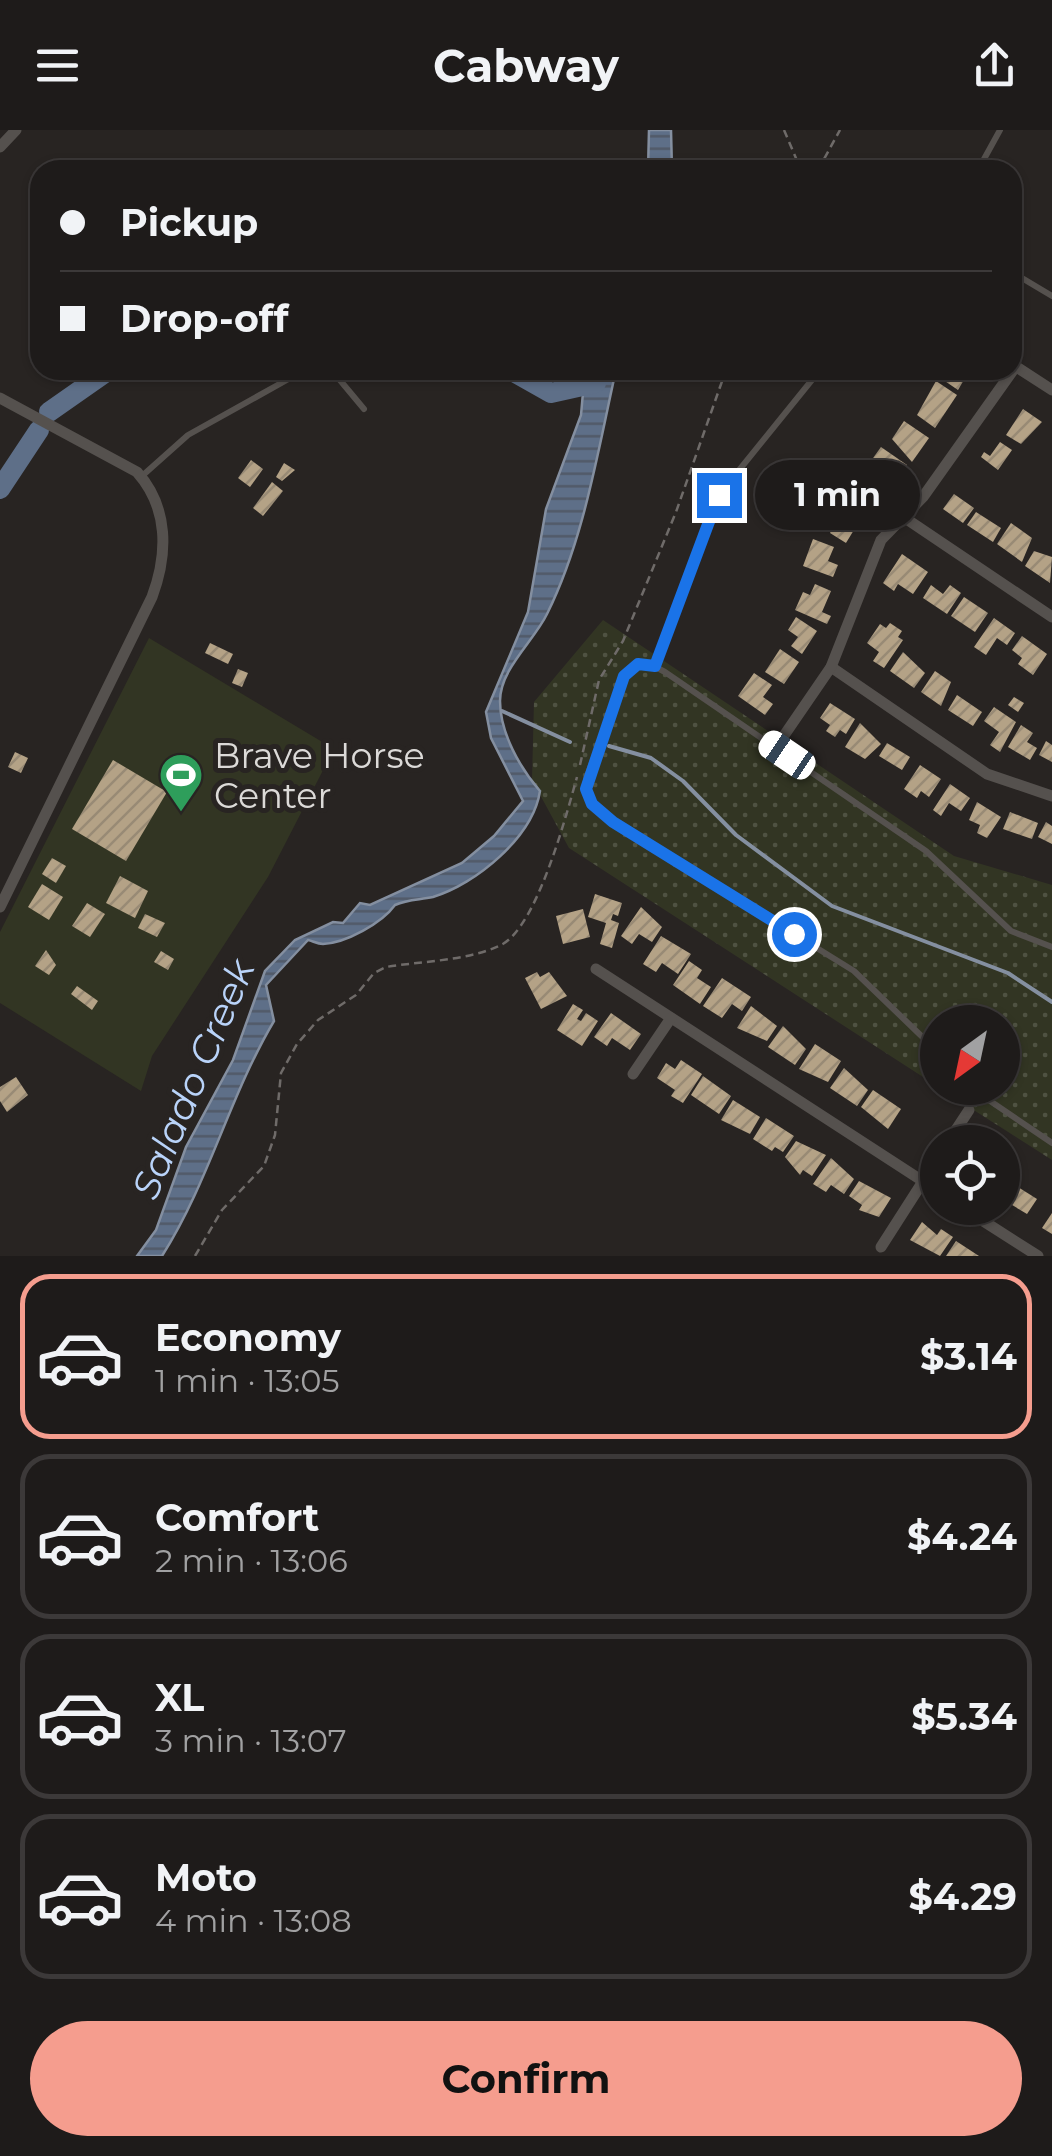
<!DOCTYPE html>
<meta charset="utf-8">
<style>
body{margin:0;font-family:Montserrat,sans-serif;background:#262423;color:#f1f3f6;height:100vh;display:flex;flex-direction:column;font-size:38px;white-space:nowrap}
*{box-sizing:border-box;margin:0}
p{font-size:32px;color:#a1a1a2}
.icon{flex:none;width:55px;height:55px;fill:none;stroke:currentColor;stroke-width:2;stroke-linecap:round;stroke-linejoin:round}
.map{position:relative;height:1126px;overflow:hidden}
.drawer{display:flex;flex-direction:column;background:#1e1b1a;flex:1}
.drawer>*{flex:none}
.guide{position:absolute;left:30px;top:30px;width:992px;height:220px;border-radius:30px;box-shadow:0 2px 8px #0004,0 0 0 2px #3c3939;display:grid;align-content:center;height:220px;padding:0 30px;background:#1e1b1a}
.needle{width:65px;rotate:213deg}
.tools{position:absolute;left:920px;top:875px;display:grid;gap:20px}
.tools a{display:grid;place-items:center;width:100px;height:100px;border-radius:50%;background:#1e1b1a;box-shadow:0 2px 8px #0004,0 0 0 2px #3c3939;font-size:50px}
.end{position:absolute;width:45px;height:45px;margin:-22px;border:12px solid #1a73e8;background:#fff;box-shadow:0 0 0 5px #fff}
.from{border-radius:50%}
.bubble{position:absolute;height:70px;border-radius:35px;background:#1e1b1a;box-shadow:0 2px 8px #0004,0 0 0 2px #3c3939;font-size:32px;font-weight:700;line-height:70px;text-align:center}
.car{position:absolute;width:30px;height:60px;margin:-30px -15px;border-radius:12px;box-shadow:0 0 8px 2px #0007;background:linear-gradient(#fff 24%,#345 0 40%,#fff 0 76%,#345 0 86%,#fff 0)}
.guide b{display:flex;align-items:center;gap:35px;height:95px;font-size:38px}
.guide b+b{border-top:2px solid #3c3939}
.guide i{width:25px;height:25px;background:#f1f3f6}
ul{padding:18px 0 0;list-style:none}
li{display:flex;align-items:center;gap:30px;height:165px;margin:0 20px 15px;padding:0 10px;border:5px solid #3c3939;border-radius:30px}
li div{flex:1}
li b{display:block;font-size:38px}
li em{font-style:normal;font-weight:700}
li.active{border-color:#f59d8e}
li>.icon{width:90px;height:90px;stroke-width:1.5}
.cta{display:flex;gap:20px;margin-top:auto;padding:20px 30px}
.cta a{flex:1;height:115px;border-radius:60px;background:#f59d8e;color:#111;font-size:40px;font-weight:700;line-height:115px;text-align:center}
header{display:flex;justify-content:space-between;align-items:center;height:130px;padding:0 30px;background:#1e1b1a;font-size:45px;font-weight:700}
.map>svg:first-child{display:block}
</style>
<header><svg class="icon" aria-label="menu" viewBox="0 0 24 24"><path d="M4 6h16M4 12h16M4 18h16"/></svg>Cabway<svg class="icon" aria-label="share" viewBox="0 0 24 24"><path d="M12 15V3M7 8l5-5 5 5M5 13v7h14v-7"/></svg></header>
<div class="map">
<svg width="1052" height="1126" viewBox="0 0 1052 1126">
<defs>
<pattern id="park-dots" width="8" height="8" patternUnits="userSpaceOnUse" patternTransform="scale(2.5)"><rect width="8" height="8" fill="#323523"/><path d="M2 2h.1M6 6h.1" fill="none" stroke="#4f5242" stroke-width="1.8" stroke-linecap="round"/></pattern>
<pattern id="water-rules" width="6" height="5" patternUnits="userSpaceOnUse" patternTransform="scale(2.5)"><rect width="6" height="5" fill="#5e6f88"/><path d="M0 2.5h6" fill="none" stroke="#515a68"/></pattern>
<pattern id="building-hatch" width="6" height="6" patternUnits="userSpaceOnUse" patternTransform="scale(2.5)"><rect width="6" height="6" fill="#b4a286"/><path d="M-1 1l2-2M0 6l6-6M5 7l2-2" fill="none" stroke="#988a75"/></pattern>
</defs>
<rect width="100%" height="100%" fill="#282422"/>
<path fill="#323523" d="M149,508l185,111 -66,128 -116,179 -11,35 -141,-88v-71z"/>
<path fill="url(#park-dots)" d="M603,490l351,236 98,29v275l-113,-72h63v-66h-64l-1,64 -368,-238 -37,-68 2,-78z"/>
<g fill="url(#water-rules)" stroke="#848fa0" stroke-width="2.5">
<path d="M649,0h22l1,40h-24z"/>
<path d="M585,240h31c-18,80 -32,170 -69,244 -13,27 -47,55 -47,87 0,32 20,67 40,90 -7,46 -64,93 -107,106 -14,3 -25,2 -38,8 -13,18 -49,38 -72,39 -6,0 -10,-3 -15,-4l-42,45 8,36c-45,76 -65,161 -112,235h-25l19,-26 30,-83 47,-87 32,-89 30,-31 38,-18 10,1 17,-20 10,2 92,-42 32,-27 29,-35 -32,-63 -5,-26 42,-100 18,-103 35,-94z"/>
</g>
<g fill="none" stroke-linecap="round" stroke-linejoin="round">
<g stroke="#848fa0" stroke-width="4">
<path d="M502,581l68,31"/>
<path d="M609,616l42,12 32,23 53,54 96,71 176,67 44,29"/>
</g>
<g stroke="#5e6f88" stroke-width="20">
<path d="M510,240l41,23 45,-10"/>
<path d="M49,282l60,-42"/>
<path d="M0,359l39,-59"/>
</g>
</g>
<g fill="url(#building-hatch)">
<path d="M940,240h20l5,8 -7,12 -22,-15z"/>
<path d="M936,251l21,14 -22,33 -18,-13z"/>
<path d="M1023,279l19,13 -21,22 -15,-9z"/>
<path d="M904,291l25,17 -17,24 -20,-23z"/>
<path d="M1000,312l12,8 -14,20 -17,-13 3,-5 6,4z"/>
<path d="M881,317l26,18 -17,25 -27,-18z"/>
<path d="M251,330l12,9 -13,18 -12,-9z"/>
<path d="M284,333l11,7 -13,11 -6,-4z"/>
<path d="M855,348l12,7 -9,13 9,6 -8,12 -26,-18z"/>
<path d="M272,352l11,9 -20,25 -10,-8z"/>
<path d="M954,364l20,14 -11,15 -20,-14z"/>
<path d="M836,376l24,14 -14,23 -16,-10 5,-9 -7,-5z"/>
<path d="M976,382l25,16 -8,14 -26,-17z"/>
<path d="M1011,393l21,15 -10,24 -25,-18z"/>
<path d="M813,409l21,8 -6,14 10,4 -5,12 -30,-11z"/>
<path d="M1034,421l18,6 -2,26 -25,-17z"/>
<path d="M902,424l26,18 -15,22 -15,-10 -4,7 -11,-8z"/>
<path d="M815,454l16,7 -9,21 9,4 -4,8 -32,-14 8,-18 7,3z"/>
<path d="M931,455l12,9 7,-9 11,8 -14,21 -24,-16z"/>
<path d="M964,467l24,16 -13,19 -24,-16z"/>
<path d="M796,487l21,14 -15,23 -11,-8 7,-9 -10,-7z"/>
<path d="M994,488l21,15 -8,12 -10,-7 -11,17 -12,-8z"/>
<path d="M890,493l12,8 -4,6 5,3 -19,28 -11,-7 6,-9 -12,-9 13,-19 6,4z"/>
<path d="M1022,506l25,18 -14,21 -15,-11 4,-6 -10,-8z"/>
<path d="M210,513l23,11 -5,10 -23,-11z"/>
<path d="M780,519l19,13 -15,22 -19,-12z"/>
<path d="M903,522l22,21 -11,15 -24,-17z"/>
<path d="M238,539l10,4 -6,14 -10,-4z"/>
<path d="M935,541l16,11 -10,24 -20,-14z"/>
<path d="M754,543l18,12 -9,12 10,7 -8,11 -27,-19z"/>
<path d="M957,565l25,17 -9,14 -25,-16z"/>
<path d="M1014,567l10,6 -6,9 -10,-7z"/>
<path d="M830,573l25,16 -9,15 -6,-4 -5,7 -9,-6 4,-6 -10,-7z"/>
<path d="M994,577l22,15 -16,30 -10,-7 9,-13 -15,-11z"/>
<path d="M860,593l21,21 -16,15 -20,-12z"/>
<path d="M1021,595l12,8 -6,9 10,6 -7,12 -22,-13z"/>
<path d="M1046,611l6,4v17l-13,-7z"/>
<path d="M887,613l23,14 -8,13 -23,-14z"/>
<path d="M15,622l13,6 -7,15 -13,-6z"/>
<path d="M113,630l54,32 -41,69 -54,-32z"/>
<path d="M920,635l21,14 -12,18 -8,-6 -4,7 -13,-9z"/>
<path d="M950,654l20,14 -9,13 -12,-8 -8,13 -8,-6z"/>
<path d="M977,672l24,15 -14,21 -10,-5 3,-8 -11,-5z"/>
<path d="M1010,682l28,11 -6,16 -29,-10z"/>
<path d="M1046,692l6,4v18l-14,-7z"/>
<path d="M52,728l14,8 -10,17 -14,-9z"/>
<path d="M120,746l28,15 -13,27 -29,-15z"/>
<path d="M42,754l21,13 -14,23 -21,-13z"/>
<path d="M595,764l27,9 -4,13 -5,-2 -2,6 8,3 -7,25 -12,-4 6,-21 -18,-6z"/>
<path d="M87,773l18,11 -15,23 -18,-11z"/>
<path d="M641,777l21,20 -10,15 -13,-8 -7,10 -11,-8z"/>
<path d="M583,779l7,28 -27,7 -7,-28z"/>
<path d="M145,784l20,9 -8,14 -19,-9z"/>
<path d="M661,806l30,18 -13,20 -16,-11 -6,9 -13,-8z"/>
<path d="M46,820l10,15 -7,10 -14,-9z"/>
<path d="M161,821l13,8 -6,11 -14,-8z"/>
<path d="M689,831l13,9 -5,8 14,9 -11,17 -27,-19z"/>
<path d="M537,842l3,5 9,-5 18,24 -26,13 -16,-31z"/>
<path d="M722,848l29,19 -9,14 -10,-7 -10,14 -19,-12z"/>
<path d="M77,856l21,15 -6,9 -21,-16z"/>
<path d="M573,874l10,6 -6,9 4,2 5,-8 12,8 -16,25 -25,-16z"/>
<path d="M751,876l26,20 -10,15 -30,-13z"/>
<path d="M611,883l30,21 -11,16 -18,-12 -5,8 -13,-9z"/>
<path d="M783,896l23,23 -11,16 -27,-18z"/>
<path d="M815,914l26,17 -13,21 -29,-13z"/>
<path d="M681,930l21,14 -19,29 -12,-7 4,-6 -18,-12 9,-15 9,6z"/>
<path d="M844,938l24,22 -11,16 -27,-18z"/>
<path d="M703,946l28,20 -12,18 -28,-19z"/>
<path d="M16,947l12,18 -21,17 -7,-11v-14z"/>
<path d="M873,960l28,19 -13,20 -27,-22z"/>
<path d="M733,970l27,17 -10,17 -29,-14z"/>
<path d="M766,988l28,18 -11,16 -8,-5 -3,4 -19,-12z"/>
<path d="M796,1011l30,14 -14,21 -9,-6 -3,5 -15,-18z"/>
<path d="M831,1028l23,21 -10,15 -13,-9 -5,7 -13,-8z"/>
<path d="M1002,1047l35,22 -10,15 -25,-15z"/>
<path d="M859,1051l32,17 -12,19 -20,-7 3,-5 -13,-9z"/>
<path d="M1052,1083v21l-10,-6z"/>
<path d="M922,1092l15,13 4,-6 12,8 -13,19 -30,-16z"/>
<path d="M956,1111l23,15h-33z"/>
</g>
<g fill="none" stroke-linecap="round" stroke-linejoin="round">
<g stroke="#6f6b69" stroke-width="2.5" stroke-dasharray="8 5" stroke-linecap="butt">
<path d="M784,0l17,40"/>
<path d="M818,40l22,-40"/>
<path d="M580,635l19,-85 24,-39 53,-129 50,-142"/>
<path d="M195,1126l27,-46 42,-44 11,-31 6,-62 16,-29 21,-24 38,-25 18,-22 12,-6c36,-6 82,-6 115,-22 36,-18 65,-129 76,-168"/>
</g>
<g stroke="#55514e" stroke-width="6">
<path d="M978,40l22,-40"/>
<path d="M1012,142l40,24"/>
<path d="M142,346l46,-41 113,-63 38,7 25,30"/>
<path d="M655,536l64,-171 101,-125"/>
<path d="M938,922l-84,-81 -241,-149 -21,-18 -6,-25 38,-103 8,-10 16,-3 17,9 261,179 85,80 41,16"/>
<path d="M971,958l81,55"/>
</g>
<g stroke="#55514e" stroke-width="11">
<path d="M0,17l16,-17"/>
<path d="M1012,234l40,26"/>
<path d="M0,268l137,74c32,36 31,82 15,125l-152,310"/>
<path d="M905,388l147,99"/>
<path d="M831,537l156,107 65,22"/>
<path d="M783,607l48,-70 50,-127 42,-43 93,-131"/>
<path d="M596,839l342,222"/>
<path d="M633,944l38,-56"/>
<path d="M948,1012l21,-32"/>
<path d="M963,1078l75,48"/>
<path d="M881,1117l57,-89"/>
</g>
</g>
<g fill="none" stroke-linecap="round" stroke-linejoin="round">
<path stroke="#1a73e8" stroke-width="12" d="M719,365l-64,171 -17,-2 -14,12 -38,113 6,15 21,18 181,112"/>
</g>
<defs>
<symbol id="stadium-pin" viewBox="-11 -11 22 30"><path d="M0 17L-7.5 6A9.5 9.5 0 1 1 7.5 6Z" fill="#2e9e5b" stroke="#282422"/><path d="M0-5a6.5 5 0 1 0 0 10a6.5 5 0 1 0 0-10ZM-3.5-1.8h7v3.6h-7Z" fill="#fff"/></symbol>
</defs>
<g fill-rule="evenodd">
<use href="#stadium-pin" x="156" y="620" width="50" height="68"/>
</g>
<g text-anchor="middle" dominant-baseline="central" stroke-width="10" stroke-linejoin="round" paint-order="stroke">
<g font-size="35" fill="#dcdad8" stroke="#282422" text-anchor="start">
<text x="214" y="625">Brave Horse<tspan x="214" dy="40">Center</tspan></text>
</g>
<g font-size="38" font-style="italic" fill="#b9d3f9" stroke="#282422">
<text transform="translate(193 949) rotate(-67)">Salado Creek</text>
</g>
</g>
</svg>
<div class="tools">
<a><svg class="needle" viewBox="-14 -14 28 28"><path d="M0-13l5 13h-10z" fill="#e53935"/><path d="M0 13l5-13h-10z" fill="#a1a1a2"/></svg></a>
<a><svg class="icon" aria-label="locate" viewBox="0 0 24 24"><circle cx="12" cy="12" r="6"/><path d="M12 2v4M12 18v4M2 12h4M18 12h4"/></svg></a>
</div>
<i class="end from" style="left:794px;top:804px"></i>
<i class="end" style="left:719px;top:365px"></i>
<div class="bubble" style="left:755px;top:330px;width:165px">1 min</div>
<i class="car" style="left:787px;top:625px;rotate:304deg"></i>
<div class="guide">
<b><i class="from"></i>Pickup</b>
<b><i></i>Drop-off</b>
</div>
</div>
<section class="drawer">
<ul>
<li class="active"><svg class="icon" aria-label="car" viewBox="0 0 24 24"><path d="M5 17H2v-5l4-1 3-4h7l3 4 3 1v5h-3M9 17h6M6 11h13"/><circle cx="7" cy="17" r="2"/><circle cx="17" cy="17" r="2"/></svg><div><b>Economy</b><p>1 min · 13:05</p></div><em>$3.14</em></li>
<li><svg class="icon" aria-label="car" viewBox="0 0 24 24"><path d="M5 17H2v-5l4-1 3-4h7l3 4 3 1v5h-3M9 17h6M6 11h13"/><circle cx="7" cy="17" r="2"/><circle cx="17" cy="17" r="2"/></svg><div><b>Comfort</b><p>2 min · 13:06</p></div><em>$4.24</em></li>
<li><svg class="icon" aria-label="car" viewBox="0 0 24 24"><path d="M5 17H2v-5l4-1 3-4h7l3 4 3 1v5h-3M9 17h6M6 11h13"/><circle cx="7" cy="17" r="2"/><circle cx="17" cy="17" r="2"/></svg><div><b>XL</b><p>3 min · 13:07</p></div><em>$5.34</em></li>
<li><svg class="icon" aria-label="car" viewBox="0 0 24 24"><path d="M5 17H2v-5l4-1 3-4h7l3 4 3 1v5h-3M9 17h6M6 11h13"/><circle cx="7" cy="17" r="2"/><circle cx="17" cy="17" r="2"/></svg><div><b>Moto</b><p>4 min · 13:08</p></div><em>$4.29</em></li>
</ul>
<div class="cta"><a>Confirm</a></div>
</section>
